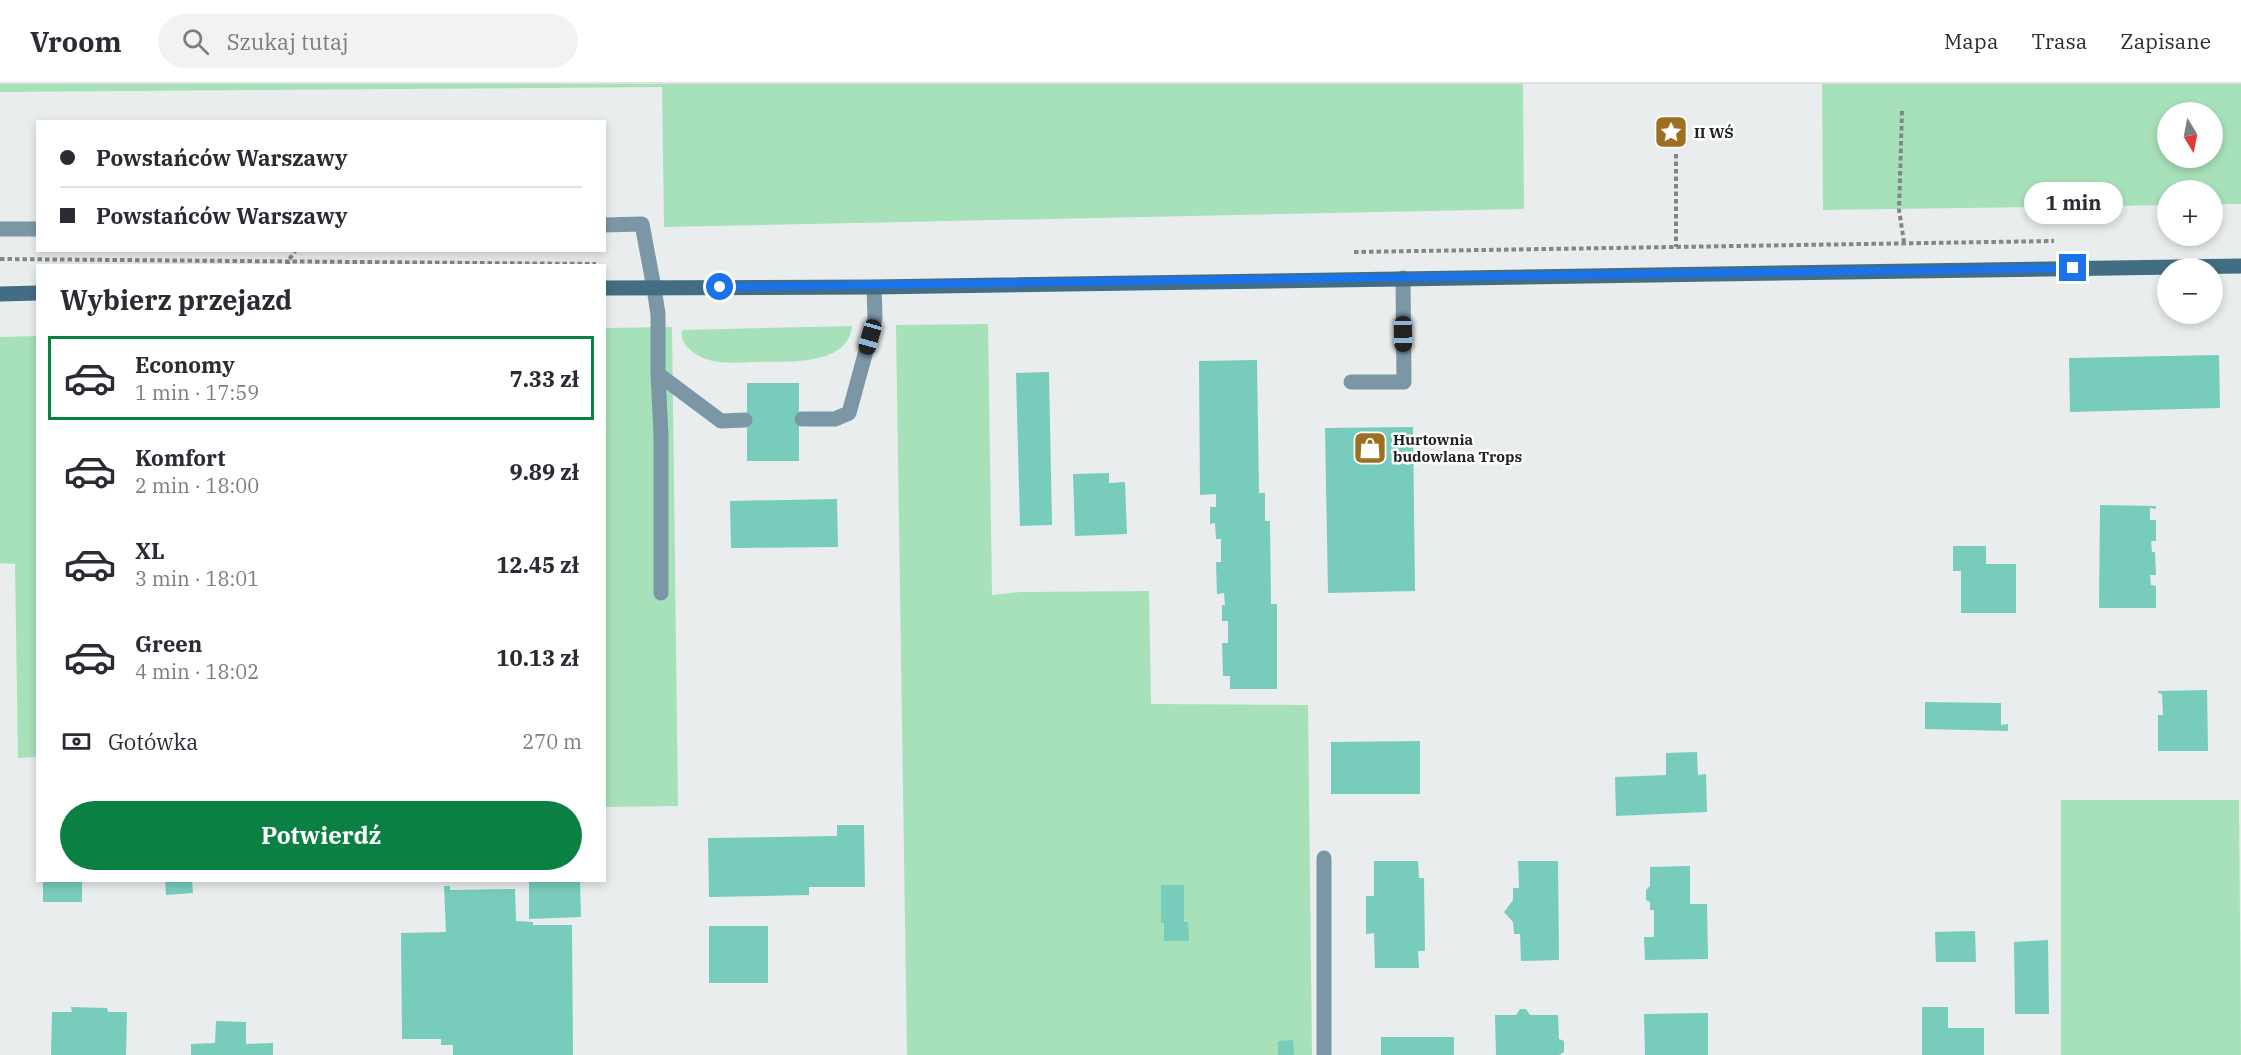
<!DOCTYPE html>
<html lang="pl">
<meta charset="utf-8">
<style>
body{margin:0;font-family:"IBM Plex Serif",serif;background:#f2f2f3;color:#2b2b33;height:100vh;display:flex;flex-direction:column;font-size:22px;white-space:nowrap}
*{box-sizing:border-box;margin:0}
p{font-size:20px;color:#7c7c81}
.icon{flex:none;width:33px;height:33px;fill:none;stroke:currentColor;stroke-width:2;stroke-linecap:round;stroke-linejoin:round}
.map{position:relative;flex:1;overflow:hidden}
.details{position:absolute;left:36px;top:180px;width:570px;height:618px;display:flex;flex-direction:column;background:#fff;border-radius:0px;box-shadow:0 3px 9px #0003}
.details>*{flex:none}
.top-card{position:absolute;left:36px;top:36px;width:570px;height:132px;border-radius:0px;box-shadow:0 3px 9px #0003;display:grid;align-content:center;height:132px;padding:0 24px;background:#fff}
.needle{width:39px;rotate:170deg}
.controls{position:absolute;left:2157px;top:18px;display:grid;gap:12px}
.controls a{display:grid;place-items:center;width:66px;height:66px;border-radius:50%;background:#fff;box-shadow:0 3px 9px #0003;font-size:30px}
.end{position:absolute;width:27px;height:27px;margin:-14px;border:8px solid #1a73e8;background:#fff;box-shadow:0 0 0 3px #fff}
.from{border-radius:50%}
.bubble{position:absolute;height:42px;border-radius:21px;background:#fff;box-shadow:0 3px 9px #0003;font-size:20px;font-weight:700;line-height:42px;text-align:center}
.car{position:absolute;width:18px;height:36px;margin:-18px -9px;border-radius:8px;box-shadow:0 0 4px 2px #0007;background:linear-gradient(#222 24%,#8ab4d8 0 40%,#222 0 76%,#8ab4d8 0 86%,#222 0)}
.top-card b{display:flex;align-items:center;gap:21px;height:57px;font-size:22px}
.top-card b+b{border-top:2px solid #e1e1e2}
.top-card i{width:15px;height:15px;background:#2b2b33}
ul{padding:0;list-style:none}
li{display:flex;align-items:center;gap:18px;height:84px;margin:0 12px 9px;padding:0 12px;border:3px solid transparent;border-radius:0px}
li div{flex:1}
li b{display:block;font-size:22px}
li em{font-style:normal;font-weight:700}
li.on{border-color:#0b8043}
li>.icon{width:54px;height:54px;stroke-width:1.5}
h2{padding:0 24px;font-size:27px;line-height:72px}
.pay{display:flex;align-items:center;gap:15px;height:66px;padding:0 24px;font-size:22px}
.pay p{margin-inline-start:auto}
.cta{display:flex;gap:12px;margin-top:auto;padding:12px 24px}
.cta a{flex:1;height:69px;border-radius:36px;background:#0b8043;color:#fff;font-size:24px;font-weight:700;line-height:69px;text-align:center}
header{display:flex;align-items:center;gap:36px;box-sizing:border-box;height:84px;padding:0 30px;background:#fff;border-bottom:2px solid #e1e1e2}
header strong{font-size:28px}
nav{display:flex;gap:33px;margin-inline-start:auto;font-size:21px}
.search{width:420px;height:54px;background:#f2f2f3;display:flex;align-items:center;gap:15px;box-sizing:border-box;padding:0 21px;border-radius:33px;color:#7c7c81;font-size:22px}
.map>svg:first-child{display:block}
</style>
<header>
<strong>Vroom</strong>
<div class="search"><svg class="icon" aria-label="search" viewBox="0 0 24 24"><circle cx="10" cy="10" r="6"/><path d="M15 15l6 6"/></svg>Szukaj tutaj</div>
<nav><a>Mapa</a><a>Trasa</a><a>Zapisane</a></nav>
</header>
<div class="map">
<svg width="2241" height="971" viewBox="0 0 2241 971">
<rect width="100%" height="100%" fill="#e9eded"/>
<g fill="#a7e1ba" fill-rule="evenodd">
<path d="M0,0h1523l1,125 -860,18 -2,-140 -662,5z"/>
<path d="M1822,0h419v120h-28l-1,-14h-44l-1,15 -344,5zM2212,28v46h-44v-46z"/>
<path d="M988,240l4,271 29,-3 128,-1 2,113 157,1 4,350h-405l-11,-730z"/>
<path d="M852,242c-4,41 -66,35 -95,36 -16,0 -36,3 -51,-3 -12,-4 -27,-15 -24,-29z"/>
<path d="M672,243l6,479 -73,1 -1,-479z"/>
<path d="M37,252l1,421 -20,1 -3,-194 -15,-1v-226z"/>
<path d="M2061,716h178l2,255h-180z"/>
</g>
<g fill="#77ccbc">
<path d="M2219,271l1,53 -150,4 -1,-54z"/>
<path d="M1257,276l2,133h6v28h5l1,83h6v85h-47v-13h-7l-1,-33h6v-22h-6v-16h3l-1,-12 -7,1 -1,-32h5v-23h-5l-1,-16 -5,1v-17h6v-13l-16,1 -1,-134z"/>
<path d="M1049,288l3,153 -32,1 -4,-153z"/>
<rect x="747" y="299" width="52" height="78"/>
<path d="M1413,343l2,164 -87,2 -3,-165z"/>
<path d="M1109,389v10l16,-1 2,52 -52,2 -2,-62z"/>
<path d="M837,415l1,48 -107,1 -1,-47z"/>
<path d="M2100,421l56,1v3l-6,-1v12h6v21h-5l1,11h3l1,23h-6l1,10 5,1v22h-57z"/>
<path d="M1953,462h33v18h30v49h-55v-42h-8z"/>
<path d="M2207,606l1,61h-50v-36h5l-1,-21 -4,-1v-2z"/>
<path d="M1925,618l76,1v22l7,-1v7l-83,-2z"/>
<path d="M1420,657v53h-89v-52z"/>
<path d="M1697,668l1,23 8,-1 1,38 -91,4 -1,-39 51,-2v-22z"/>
<path d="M837,741h27l1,62h-56v8l-100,2 -1,-59 129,-2z"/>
<path d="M1374,777h44l1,17h5l1,73h-7l1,17h-44l-1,-35 -8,1v-38h8z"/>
<path d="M1518,777h40l1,99 -38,1 -1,-27h-6l-1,-12 -9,-10 9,-12v-12h6z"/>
<path d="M1690,782v38h17l1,55 -63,1 -1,-23h10v-27h-4v-8l-4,-2v-10l4,-4v-19z"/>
<rect x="43" y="796" width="39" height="22"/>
<path d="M165,796h27l1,13 -27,2z"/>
<path d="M580,797l1,36 -52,2v-37z"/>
<path d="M1161,801h23v37h4l1,19h-25v-18h-3z"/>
<path d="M444,802h6v4l65,-1 1,32 17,1v3h39l1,130h-120v-10h-12v-6h-39l-1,-106 45,-1z"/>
<rect x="709" y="842" width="59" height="57"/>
<path d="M1975,847l1,31h-40l-1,-30z"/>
<path d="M2048,856l1,74h-34l-1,-72z"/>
<path d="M71,923l36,1 1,4h19l-1,43h-75l1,-43h20z"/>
<path d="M1922,923h26v21h36v27h-62z"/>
<path d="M1520,925h6l4,6h28l1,24 5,2v11l-5,3h-63l-1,-40h21z"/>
<path d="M1708,929v42h-63l-1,-41z"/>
<path d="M216,937l30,1v22l27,-1v12h-82v-11l24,-1z"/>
<rect x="1381" y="953" width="73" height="18"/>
<path d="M1293,956l1,15h-16v-14z"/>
</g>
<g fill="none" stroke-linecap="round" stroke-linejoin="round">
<g stroke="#858787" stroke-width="4" stroke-dasharray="4.5 3" stroke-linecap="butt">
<path d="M1902,27l-3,99 5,32"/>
<path d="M1676,70v93"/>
<path d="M1354,168l700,-11"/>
<path d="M0,175l596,5"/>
<path d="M288,182v-5l8,-11"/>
</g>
<g stroke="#7b97a6" stroke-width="15">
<path d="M604,141l38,-1 12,64"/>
<path d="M0,145h38"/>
<path d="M658,290l63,47 24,-1"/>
<path d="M1351,298h53l-1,-104"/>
<path d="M802,335h33l14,-6 26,-95 -1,-31"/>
<path d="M661,509v-157"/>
<path d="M1324,971v-197"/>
</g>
<path stroke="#7b97a6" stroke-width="15" d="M654,204l4,26v60l3,62"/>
<g stroke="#436d84" stroke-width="15">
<path d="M604,204l270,-1 1367,-21"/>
<path d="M0,210l38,-1"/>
</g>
</g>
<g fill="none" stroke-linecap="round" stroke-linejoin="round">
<path stroke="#1a73e8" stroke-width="8" d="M720,203l1353,-19"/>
</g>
<defs>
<symbol id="sight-square" viewBox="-11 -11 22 22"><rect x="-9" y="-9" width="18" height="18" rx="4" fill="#9d6f20" stroke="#fff"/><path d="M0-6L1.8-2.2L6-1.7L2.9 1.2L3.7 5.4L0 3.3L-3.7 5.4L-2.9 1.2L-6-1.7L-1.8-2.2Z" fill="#fff"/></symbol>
<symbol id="shop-square" viewBox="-11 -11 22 22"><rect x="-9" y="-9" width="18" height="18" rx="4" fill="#9d6f20" stroke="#fff"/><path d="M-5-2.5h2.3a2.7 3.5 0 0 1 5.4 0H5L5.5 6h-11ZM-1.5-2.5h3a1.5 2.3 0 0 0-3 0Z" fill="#fff"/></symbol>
</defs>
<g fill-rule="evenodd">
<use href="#sight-square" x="1652" y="29" width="38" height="38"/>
<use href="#shop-square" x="1351" y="345" width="38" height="38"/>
</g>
<g text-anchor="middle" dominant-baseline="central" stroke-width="5" stroke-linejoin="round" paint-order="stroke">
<g font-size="15" font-weight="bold" fill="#222424" stroke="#fff" text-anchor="start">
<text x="1694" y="48">II WŚ</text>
<text x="1393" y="355">Hurtownia<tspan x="1393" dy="17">budowlana Trops</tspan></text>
</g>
</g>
</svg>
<div class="controls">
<a><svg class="needle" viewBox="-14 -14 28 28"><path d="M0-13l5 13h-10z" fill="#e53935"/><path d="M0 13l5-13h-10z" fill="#7c7c81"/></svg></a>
<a>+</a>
<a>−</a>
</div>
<i class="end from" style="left:720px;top:203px"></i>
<i class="end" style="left:2073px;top:184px"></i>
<div class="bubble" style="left:2024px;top:98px;width:99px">1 min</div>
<i class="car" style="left:1403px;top:250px;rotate:179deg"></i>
<i class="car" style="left:870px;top:253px;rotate:196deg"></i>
<div class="top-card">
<b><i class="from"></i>Powstańców Warszawy</b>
<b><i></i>Powstańców Warszawy</b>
</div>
<section class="details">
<h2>Wybierz przejazd</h2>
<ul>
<li class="on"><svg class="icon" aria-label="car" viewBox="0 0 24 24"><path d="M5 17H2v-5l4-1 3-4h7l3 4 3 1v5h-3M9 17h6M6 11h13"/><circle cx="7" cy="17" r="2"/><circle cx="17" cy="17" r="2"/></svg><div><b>Economy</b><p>1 min · 17:59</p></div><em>7.33 zł</em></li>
<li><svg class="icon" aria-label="car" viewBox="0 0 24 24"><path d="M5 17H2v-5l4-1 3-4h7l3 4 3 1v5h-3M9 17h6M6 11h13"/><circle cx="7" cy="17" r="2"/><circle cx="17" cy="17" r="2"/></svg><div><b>Komfort</b><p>2 min · 18:00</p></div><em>9.89 zł</em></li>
<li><svg class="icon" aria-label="car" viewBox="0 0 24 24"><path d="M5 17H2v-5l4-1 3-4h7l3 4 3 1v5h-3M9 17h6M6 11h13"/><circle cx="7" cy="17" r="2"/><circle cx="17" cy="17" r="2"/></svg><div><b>XL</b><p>3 min · 18:01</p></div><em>12.45 zł</em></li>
<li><svg class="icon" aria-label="car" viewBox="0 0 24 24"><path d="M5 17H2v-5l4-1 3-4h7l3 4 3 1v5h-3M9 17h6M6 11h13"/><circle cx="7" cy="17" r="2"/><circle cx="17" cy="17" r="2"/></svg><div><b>Green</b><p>4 min · 18:02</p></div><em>10.13 zł</em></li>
</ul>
<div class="pay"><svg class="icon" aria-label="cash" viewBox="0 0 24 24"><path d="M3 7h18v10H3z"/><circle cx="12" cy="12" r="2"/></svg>Gotówka<p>270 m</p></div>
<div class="cta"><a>Potwierdź</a></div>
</section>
</div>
